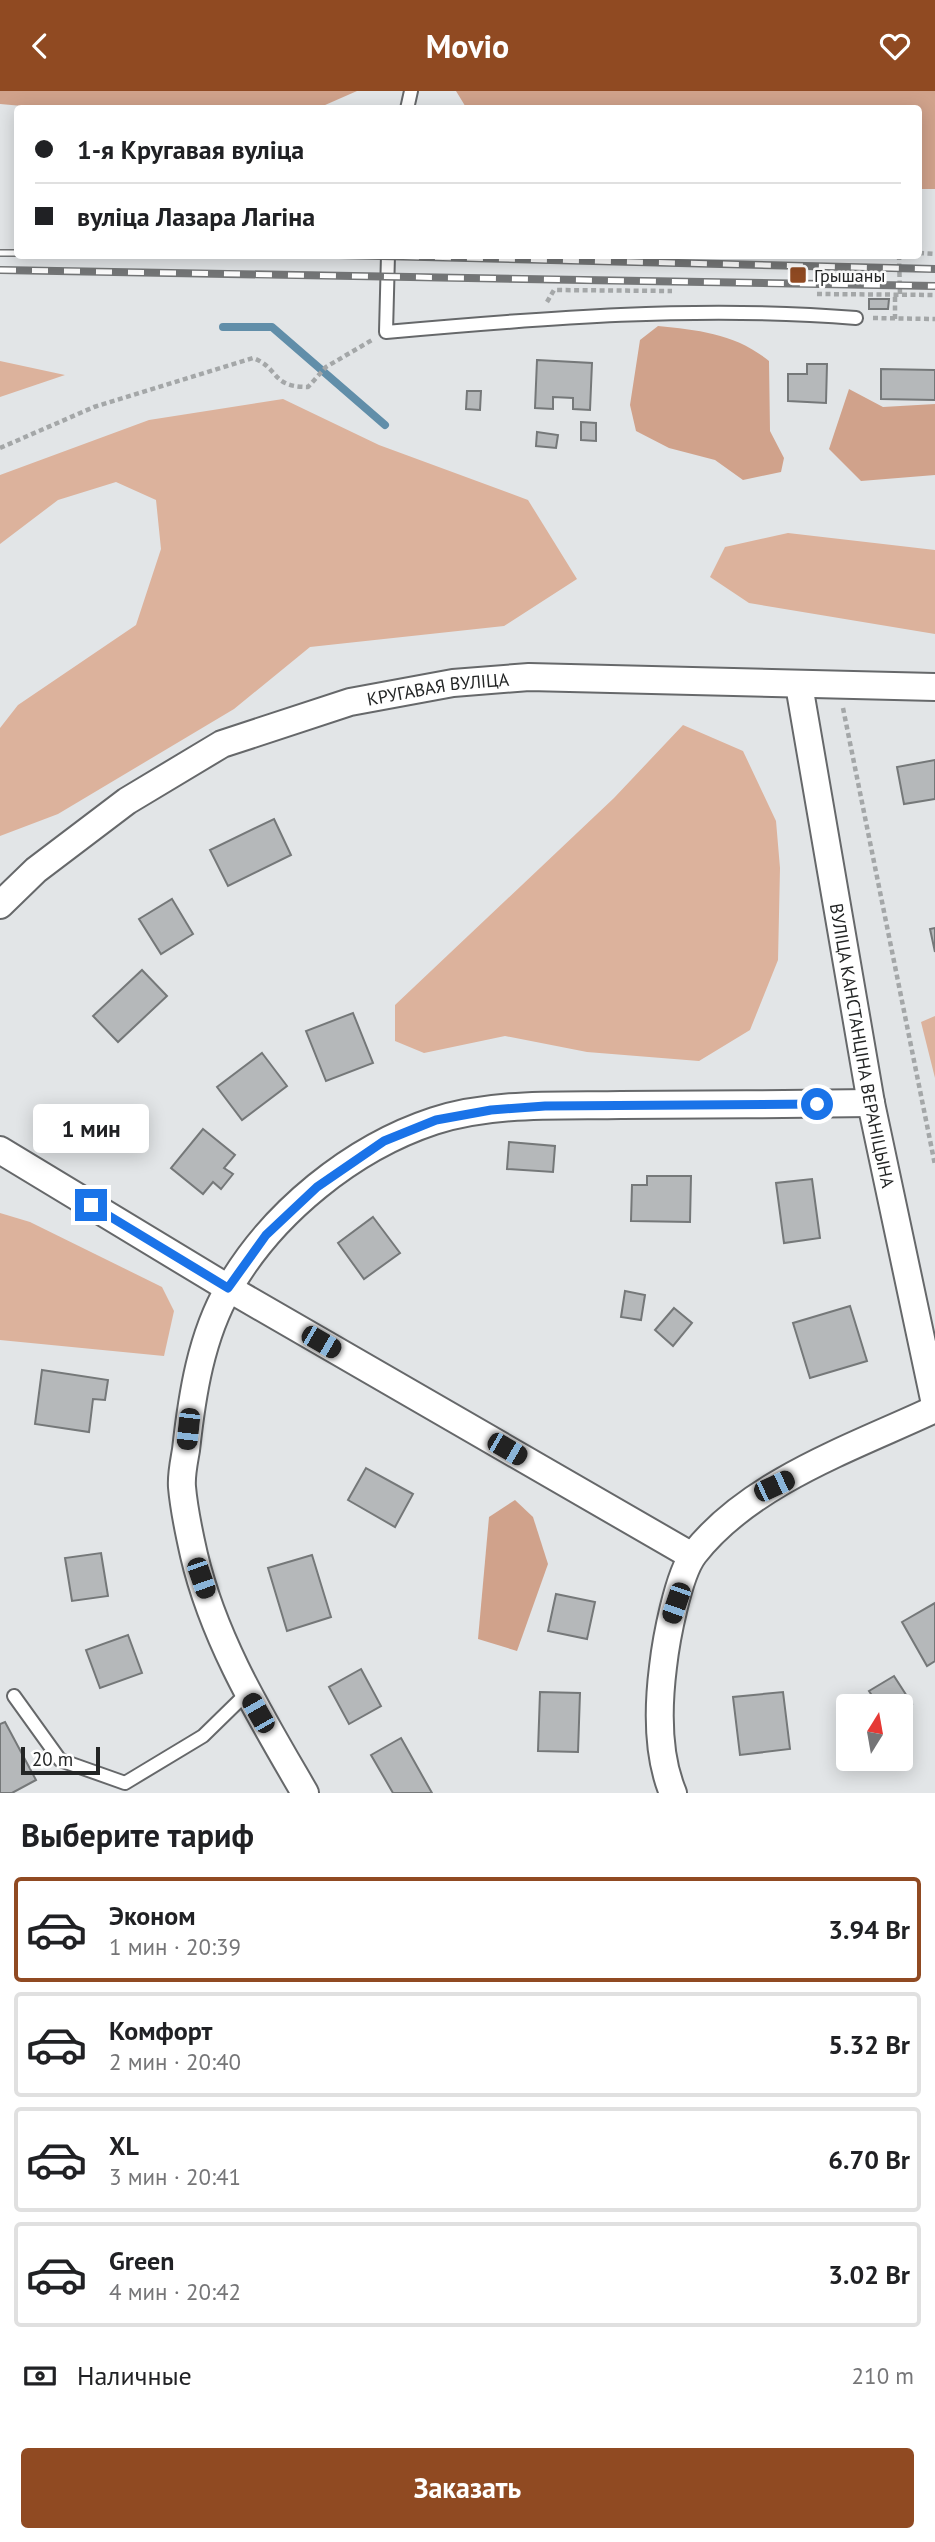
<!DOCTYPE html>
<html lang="ru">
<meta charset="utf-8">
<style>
body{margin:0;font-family:"PT Sans",sans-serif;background:#f2f2f2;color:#202124;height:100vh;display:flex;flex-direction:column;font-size:26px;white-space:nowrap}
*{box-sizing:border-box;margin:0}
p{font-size:23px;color:#757577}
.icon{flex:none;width:38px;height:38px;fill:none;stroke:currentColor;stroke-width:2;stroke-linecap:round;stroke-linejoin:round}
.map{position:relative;height:1702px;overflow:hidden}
.sheet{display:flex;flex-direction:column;background:#fff;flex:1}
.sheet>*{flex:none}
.guide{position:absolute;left:14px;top:14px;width:908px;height:154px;border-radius:7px;box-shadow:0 4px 18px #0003;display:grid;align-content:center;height:154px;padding:0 21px;background:#fff}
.needle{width:46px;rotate:11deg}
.fabs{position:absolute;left:836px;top:1603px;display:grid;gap:14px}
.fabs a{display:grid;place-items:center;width:77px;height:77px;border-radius:7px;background:#fff;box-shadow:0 4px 18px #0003;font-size:35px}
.scale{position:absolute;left:21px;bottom:18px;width:79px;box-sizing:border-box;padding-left:7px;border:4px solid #232525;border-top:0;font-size:19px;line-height:24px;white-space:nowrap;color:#232525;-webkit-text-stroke:5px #fff;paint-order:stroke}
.end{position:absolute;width:32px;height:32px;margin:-16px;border:9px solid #1a73e8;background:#fff;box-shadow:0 0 0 4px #fff}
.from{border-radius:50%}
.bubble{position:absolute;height:49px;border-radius:7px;background:#fff;box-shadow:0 4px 18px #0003;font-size:23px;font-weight:700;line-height:49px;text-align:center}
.car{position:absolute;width:21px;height:42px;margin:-21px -10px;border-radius:9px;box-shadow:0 0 5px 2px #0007;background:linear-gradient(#222 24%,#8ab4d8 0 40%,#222 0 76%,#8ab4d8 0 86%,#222 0)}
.guide b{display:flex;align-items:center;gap:24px;height:66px;font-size:26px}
.guide b+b{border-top:2px solid #e0e0e0}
.guide i{width:18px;height:18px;background:#202124}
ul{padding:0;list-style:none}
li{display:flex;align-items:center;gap:21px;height:105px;margin:0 14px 10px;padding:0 7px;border:4px solid #e0e0e0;border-radius:7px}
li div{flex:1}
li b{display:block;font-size:26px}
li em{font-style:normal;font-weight:700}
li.on{border-color:#904a22}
li>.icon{width:63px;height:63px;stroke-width:1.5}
h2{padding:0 21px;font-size:32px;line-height:84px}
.pay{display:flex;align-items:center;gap:18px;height:77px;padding:0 21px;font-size:26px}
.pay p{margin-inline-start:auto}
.button{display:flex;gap:14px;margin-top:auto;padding:14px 21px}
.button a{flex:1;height:80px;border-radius:7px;background:#904a22;color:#fff;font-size:28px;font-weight:700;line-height:80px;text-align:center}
header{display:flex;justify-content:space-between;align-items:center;height:91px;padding:0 21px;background:#904a22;color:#fff;font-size:32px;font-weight:700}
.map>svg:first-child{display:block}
</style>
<header><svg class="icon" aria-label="back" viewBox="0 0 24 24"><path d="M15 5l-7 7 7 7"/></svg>Movio<svg class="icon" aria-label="heart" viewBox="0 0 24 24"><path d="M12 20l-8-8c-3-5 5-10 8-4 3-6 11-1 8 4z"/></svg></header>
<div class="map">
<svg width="935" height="1702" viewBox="0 0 935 1702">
<rect width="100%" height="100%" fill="#e2e5e7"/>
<g fill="#dcb29c">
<path d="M0,270l65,14 -65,22z"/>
<path d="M283,308l96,46 149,55 49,79 -73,47 -194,21 -76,62 -176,105 -58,22v-108l18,-23 118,-80 25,-76 -5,-49 -40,-18 -58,18 -58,44v-69l149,-55z"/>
<path d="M788,442l147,17v84l-186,-31 -39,-26 15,-30z"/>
<path d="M683,634l60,26 33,70 4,47 -2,92 -28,70 -51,31 -112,-9 -82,-16 -81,17 -29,-12v-36l219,-207z"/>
<path d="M935,925v62l-14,-56z"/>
<path d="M0,1122l30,9 132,65 12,24 -10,45 -164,-16z"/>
</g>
<g fill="#d0a28b">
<path d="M0,0h357l-41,18h-259l-57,-5z"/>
<path d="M456,0h479v98h-16v-80h-452z"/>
<path d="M658,235c41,4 78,8 111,35l1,70 14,27 -3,14 -38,8 -28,-20 -46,-12 -33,-17 -6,-26 10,-65z"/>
<path d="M849,298l34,18 52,-3v71l-74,6 -32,-32z"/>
<path d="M515,1409l18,17 15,47 -31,87 -39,-12 11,-122z"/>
</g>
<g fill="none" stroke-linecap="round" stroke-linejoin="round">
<path stroke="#618ea9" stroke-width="8" d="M223,236h49l113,98"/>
</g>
<g fill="#b5b8ba" stroke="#757879" stroke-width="2">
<path d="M869,208h20l-1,10h-19z"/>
<path d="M537,269l55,3 -2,47 -17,-1v-11l-20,-1v12l-18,-1z"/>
<path d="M807,273h20l-1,39 -38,-2v-27h19z"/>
<path d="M881,278l54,1v30l-54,-1z"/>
<path d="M467,300h14l-1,19 -14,-1z"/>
<path d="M581,331l15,1v18l-15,-1z"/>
<path d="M537,341l21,3 -2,13 -20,-2z"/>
<path d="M935,669v39l-31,5 -7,-37z"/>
<path d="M274,728l17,36 -63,31 -18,-36z"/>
<path d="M172,808l21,35 -32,20 -22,-35z"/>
<path d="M935,837v24l-5,-23z"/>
<path d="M142,879l25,26 -49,46 -25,-26z"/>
<path d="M353,922l20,50 -47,18 -20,-50z"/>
<path d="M262,962l25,33 -45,34 -25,-33z"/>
<path d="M203,1038l32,26 -11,13 9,6 -12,15 -8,-7 -10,12 -32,-26z"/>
<path d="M509,1051l46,4 -2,26 -46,-3z"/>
<path d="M647,1085h44l-1,46 -59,-1 1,-36h15z"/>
<path d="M812,1088l8,59 -36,5 -8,-60z"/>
<path d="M373,1126l27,36 -36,26 -26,-36z"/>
<path d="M625,1200l20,4 -4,25 -20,-3z"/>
<path d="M850,1215l17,55 -57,17 -17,-55z"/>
<path d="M674,1217l18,15 -19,23 -18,-16z"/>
<path d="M42,1279l66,10 -3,20 -12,-1 -4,33 -54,-8z"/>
<path d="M366,1377l47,26 -18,33 -47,-27z"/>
<path d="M101,1462l7,43 -36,5 -7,-43z"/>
<path d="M312,1464l19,62 -44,14 -19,-63z"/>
<path d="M556,1503l39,8 -8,37 -39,-8z"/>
<path d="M935,1512v58l-8,5 -25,-44z"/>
<path d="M128,1544l14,38 -42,15 -14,-38z"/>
<path d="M361,1578l20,37 -32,18 -20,-37z"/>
<path d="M894,1585l18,28 -11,7v-5h-22l-10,-15z"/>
<path d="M540,1601l40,1 -2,59 -40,-1z"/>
<path d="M783,1601l7,57 -50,6 -7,-58z"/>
<path d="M5,1631l31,58 -24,13h-12v-69z"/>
<path d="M401,1647l31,55h-39l-22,-38z"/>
</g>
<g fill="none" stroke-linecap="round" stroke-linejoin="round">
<defs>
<g id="service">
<path d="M407,18l4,-18"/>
<path d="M388,164l-2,77c157,-14 313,-27 470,-14"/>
<path d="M14,1605l46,64 65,23 78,-47 44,-43"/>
</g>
<g id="minor">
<path id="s1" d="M799,594l72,418 64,301"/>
<path id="s2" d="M0,814l36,-35 91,-69 95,-57 128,-42 103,-19 76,-6 406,10"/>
<path d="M0,1059l228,138 464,268"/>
<path d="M305,1702c-44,-76 -91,-152 -111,-238 -5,-22 -10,-45 -12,-68 -1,-12 2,-25 4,-37 6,-55 15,-114 43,-162 43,-75 123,-140 205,-167 59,-19 126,-15 187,-16 83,0 167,-1 250,-2"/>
<path d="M673,1702c-16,-38 -15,-86 -10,-126 3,-27 15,-92 31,-113 56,-72 160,-107 241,-145"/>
</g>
</defs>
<use href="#service" stroke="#66686a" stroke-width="16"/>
<use href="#minor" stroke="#66686a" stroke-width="30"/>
<g stroke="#a4a7a8" stroke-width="4.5" stroke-dasharray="5 3.5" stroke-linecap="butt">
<path d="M919,162l16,1"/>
<path d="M899,164l1,40"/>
<path d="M817,203l118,1"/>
<path d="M547,211l7,-12 118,1"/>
<path d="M873,227l62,1"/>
<path d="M895,228v-24"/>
<path d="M0,357l94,-41 159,-49c27,10 17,29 55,29l18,-20 46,-27"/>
<path d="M843,617l92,457"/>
</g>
<use href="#service" stroke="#fff" stroke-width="12"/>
<use href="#minor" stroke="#fff" stroke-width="26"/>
<defs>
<g id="rail">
<path d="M0,162h18"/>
<path d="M339,164l596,14"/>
<path d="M0,179l935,16"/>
</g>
</defs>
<use href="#rail" stroke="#747677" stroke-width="8"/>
<use href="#rail" stroke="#fff" stroke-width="5" stroke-dasharray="16" stroke-linecap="butt"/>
</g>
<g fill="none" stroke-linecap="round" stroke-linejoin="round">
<path stroke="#1a73e8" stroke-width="9" d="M91,1114l137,83 38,-53 51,-48 67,-46 52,-21 55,-10 54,-4 272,-2"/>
</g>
<rect fill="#904a22" stroke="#fff" stroke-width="2.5" x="789" y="175" width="18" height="18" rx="3.5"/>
<g text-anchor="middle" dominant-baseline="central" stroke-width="5" stroke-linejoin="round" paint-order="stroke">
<g font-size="18" fill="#232525" stroke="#fff" text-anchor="start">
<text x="814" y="184">Грышаны</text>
</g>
<g font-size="18" fill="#232525" stroke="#fff">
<text stroke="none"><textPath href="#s2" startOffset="499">КРУГАВАЯ ВУЛІЦА</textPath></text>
<text stroke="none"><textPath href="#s1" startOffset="366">ВУЛІЦА КАНСТАНЦІНА ВЕРАНІЦЫНА</textPath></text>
</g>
</g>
</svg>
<div class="fabs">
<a><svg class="needle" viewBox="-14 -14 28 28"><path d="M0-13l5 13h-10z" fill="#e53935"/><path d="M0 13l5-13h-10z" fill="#757577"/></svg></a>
</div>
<div class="scale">20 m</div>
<i class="end from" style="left:817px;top:1013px"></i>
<i class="end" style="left:91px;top:1114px"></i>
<div class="bubble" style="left:33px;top:1013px;width:116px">1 мин</div>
<i class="car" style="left:321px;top:1251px;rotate:120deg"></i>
<i class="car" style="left:188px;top:1338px;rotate:186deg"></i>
<i class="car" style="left:507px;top:1358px;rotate:120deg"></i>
<i class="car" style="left:774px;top:1395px;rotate:65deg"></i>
<i class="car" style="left:201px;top:1487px;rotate:161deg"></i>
<i class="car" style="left:676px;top:1512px;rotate:199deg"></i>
<i class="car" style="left:258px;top:1622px;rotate:330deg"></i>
<div class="guide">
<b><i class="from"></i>1-я Кругавая вуліца</b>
<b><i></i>вуліца Лазара Лагіна</b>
</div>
</div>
<section class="sheet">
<h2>Выберите тариф</h2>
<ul>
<li class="on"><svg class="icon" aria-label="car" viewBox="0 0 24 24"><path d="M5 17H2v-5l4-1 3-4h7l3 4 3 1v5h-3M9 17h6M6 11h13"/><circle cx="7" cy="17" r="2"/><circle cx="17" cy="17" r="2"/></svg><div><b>Эконом</b><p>1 мин · 20:39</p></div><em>3.94 Br</em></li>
<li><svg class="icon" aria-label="car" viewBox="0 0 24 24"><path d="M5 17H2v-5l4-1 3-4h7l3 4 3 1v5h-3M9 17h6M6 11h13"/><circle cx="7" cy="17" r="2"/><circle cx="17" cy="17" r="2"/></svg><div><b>Комфорт</b><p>2 мин · 20:40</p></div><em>5.32 Br</em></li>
<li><svg class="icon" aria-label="car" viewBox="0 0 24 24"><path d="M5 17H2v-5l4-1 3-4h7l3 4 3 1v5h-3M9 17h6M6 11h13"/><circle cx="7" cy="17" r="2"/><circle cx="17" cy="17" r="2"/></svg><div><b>XL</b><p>3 мин · 20:41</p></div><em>6.70 Br</em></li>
<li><svg class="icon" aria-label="car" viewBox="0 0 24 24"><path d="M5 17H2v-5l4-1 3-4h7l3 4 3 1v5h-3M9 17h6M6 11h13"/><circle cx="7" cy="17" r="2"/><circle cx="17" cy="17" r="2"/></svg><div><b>Green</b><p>4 мин · 20:42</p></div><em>3.02 Br</em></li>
</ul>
<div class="pay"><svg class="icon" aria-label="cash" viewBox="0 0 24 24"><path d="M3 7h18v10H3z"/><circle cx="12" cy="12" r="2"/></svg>Наличные<p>210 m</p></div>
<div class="button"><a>Заказать</a></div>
</section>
